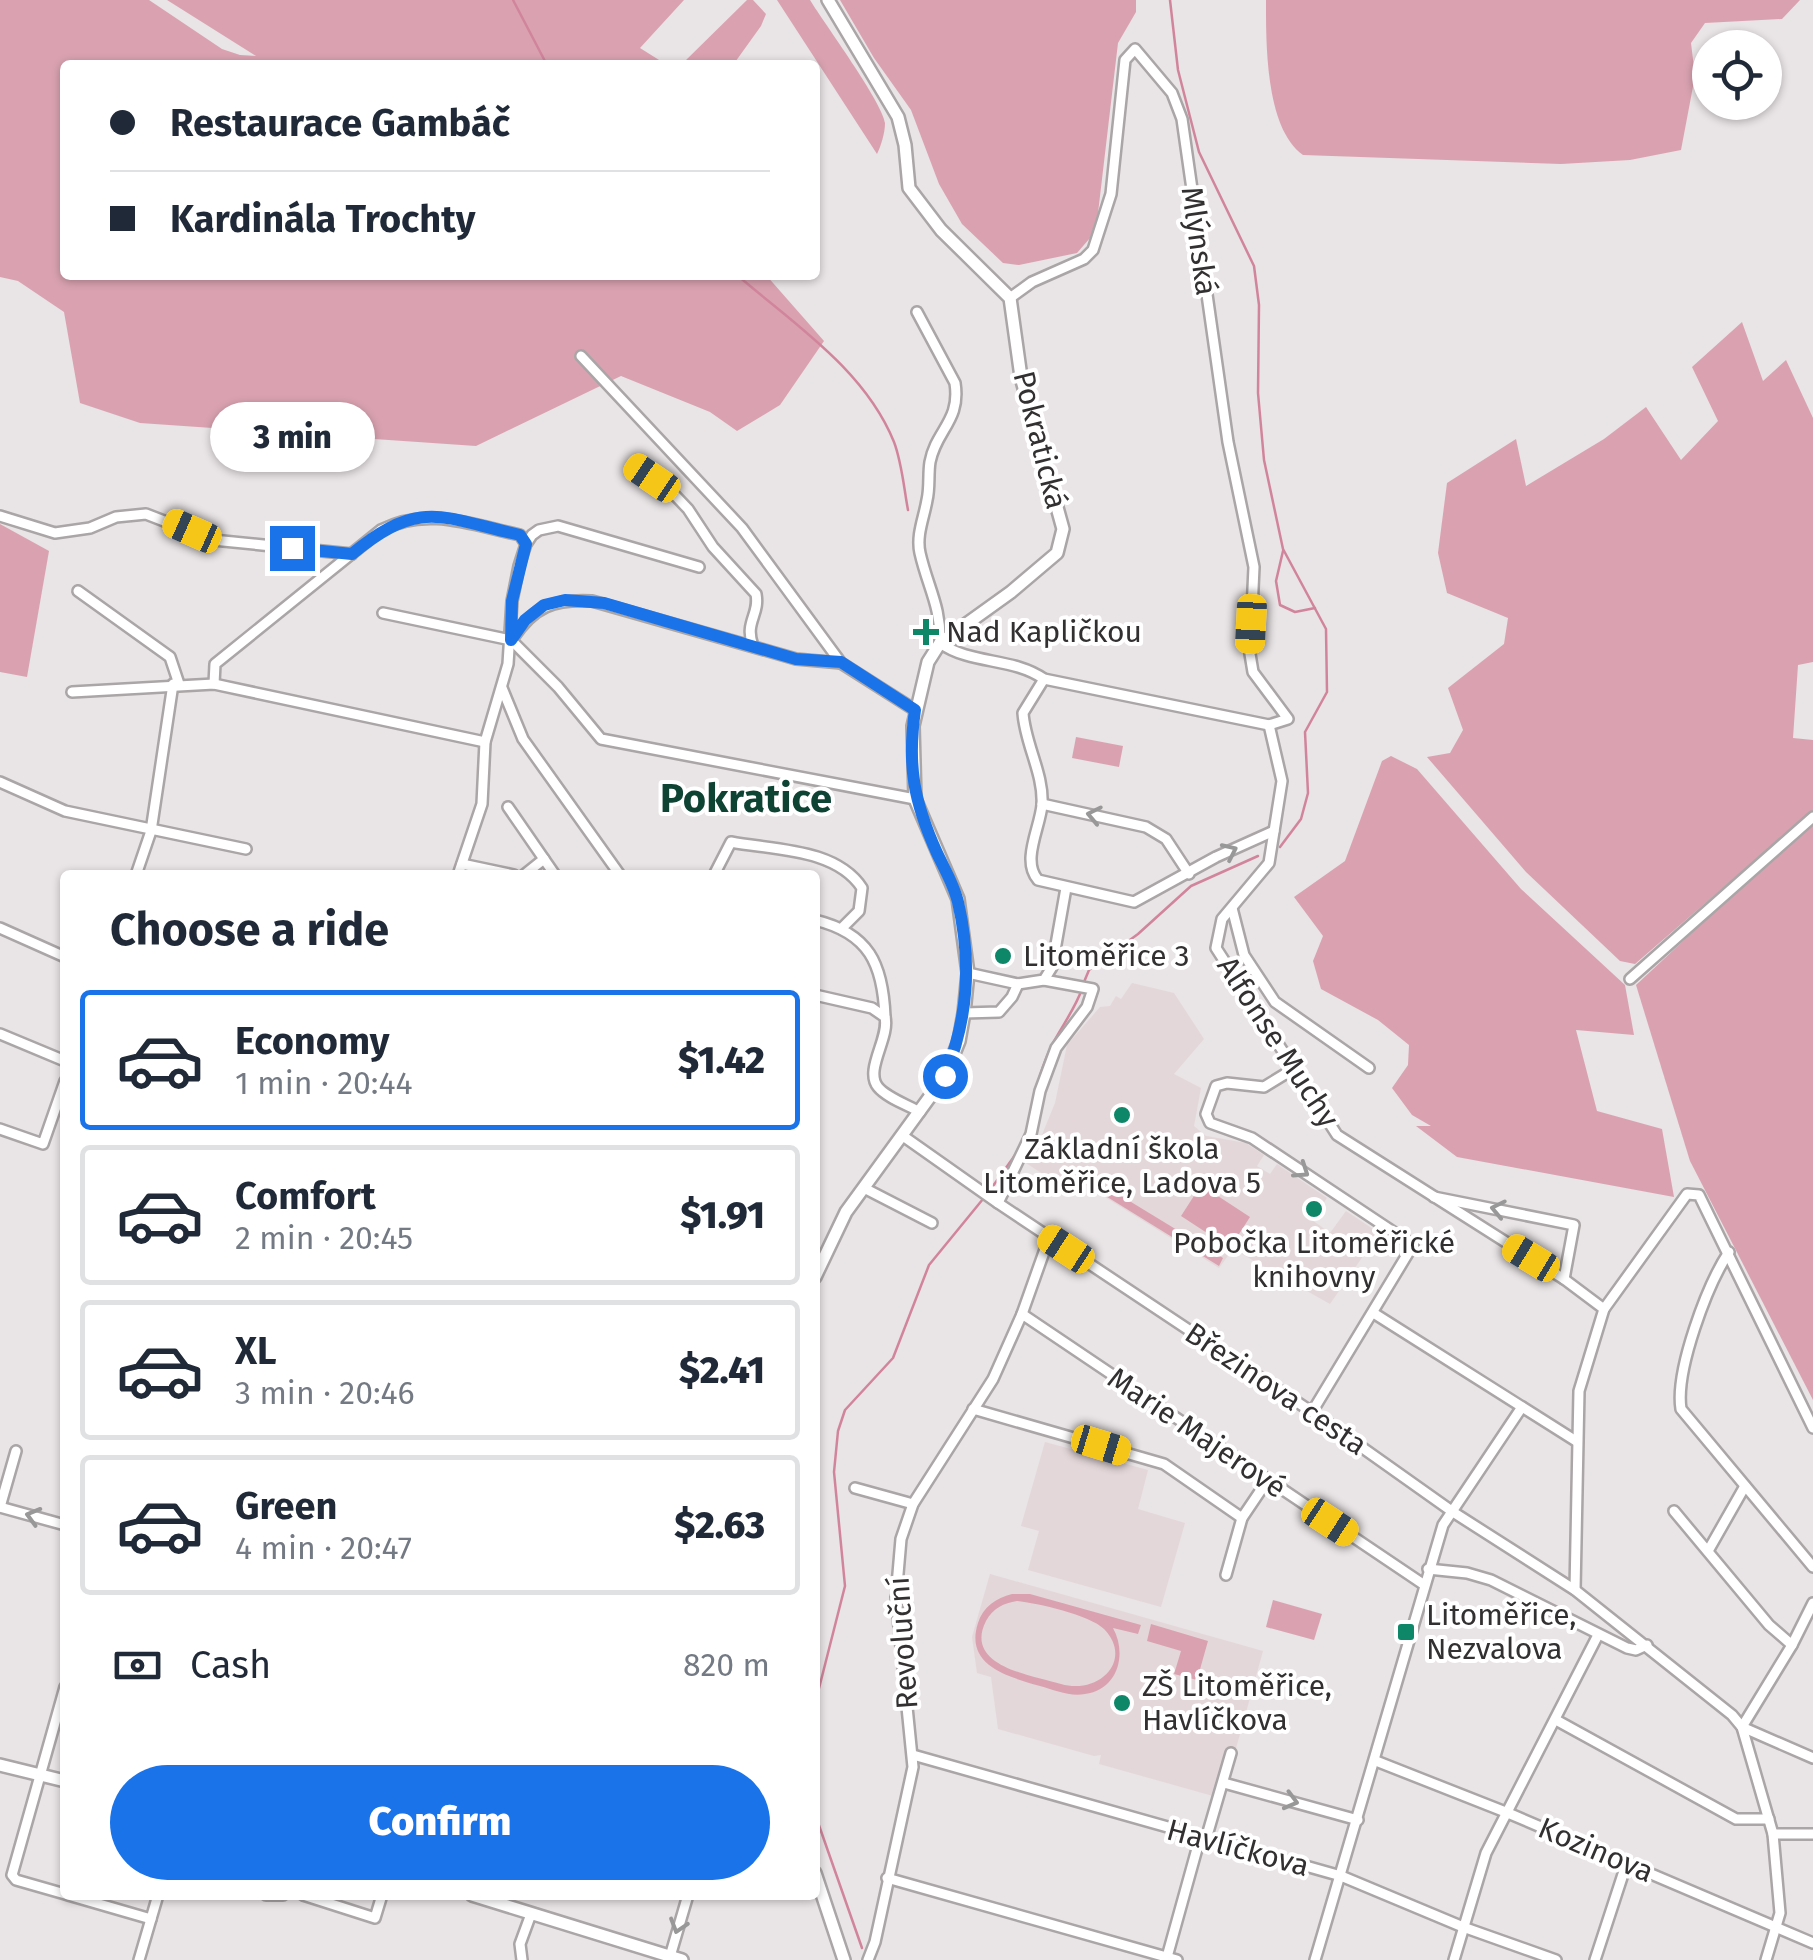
<!DOCTYPE html>
<meta charset="utf-8">
<style>
body{margin:0;font-family:"Fira Sans",sans-serif;background:#f6f6f7;color:#1f2937;height:100vh;display:flex;flex-direction:column;font-size:38px;white-space:nowrap}
*{box-sizing:border-box;margin:0}
p{font-size:32px;color:#747a83}
.icon{flex:none;width:55px;height:55px;fill:none;stroke:currentColor;stroke-width:2;stroke-linecap:round;stroke-linejoin:round}
.map{position:relative;flex:1;overflow:hidden}
.side{position:absolute;left:60px;top:870px;width:760px;height:1030px;display:flex;flex-direction:column;background:#fff;border-radius:10px;box-shadow:0 2px 8px #0004}
.side>*{flex:none}
.banner{position:absolute;left:60px;top:60px;width:760px;height:220px;border-radius:10px;box-shadow:0 2px 8px #0004;display:grid;align-content:center;height:220px;padding:0 50px;background:#fff}
.buttons{position:absolute;left:1692px;top:30px;display:grid;gap:20px}
.buttons a{display:grid;place-items:center;width:90px;height:90px;border-radius:50%;background:#fff;box-shadow:0 2px 8px #0004;font-size:50px}
.end{position:absolute;width:45px;height:45px;margin:-22px;border:12px solid #1a73e8;background:#fff;box-shadow:0 0 0 5px #fff}
.from{border-radius:50%}
.bubble{position:absolute;height:70px;border-radius:35px;background:#fff;box-shadow:0 2px 8px #0004;font-size:32px;font-weight:800;line-height:70px;text-align:center}
.car{position:absolute;width:30px;height:60px;margin:-30px -15px;border-radius:12px;box-shadow:0 0 8px 2px #0007;background:linear-gradient(#f5c518 24%,#345 0 40%,#f5c518 0 76%,#345 0 86%,#f5c518 0)}
.banner b{display:flex;align-items:center;gap:35px;height:95px;font-size:38px}
.banner b+b{border-top:2px solid #e0e1e3}
.banner i{width:25px;height:25px;background:#1f2937}
ul{padding:0;list-style:none}
li{display:flex;align-items:center;gap:30px;height:140px;margin:0 20px 15px;padding:0 30px;border:5px solid #e0e1e3;border-radius:10px}
li div{flex:1}
li b{display:block;font-size:38px}
li em{font-style:normal;font-weight:800}
li.current{border-color:#1a73e8}
li>.icon{width:90px;height:90px;stroke-width:1.5}
h2{padding:0 50px;font-size:45px;line-height:120px}
.pay{display:flex;align-items:center;gap:25px;height:110px;padding:0 50px;font-size:38px}
.pay p{margin-inline-start:auto}
.button{display:flex;gap:20px;margin-top:auto;padding:20px 50px}
.button a{flex:1;height:115px;border-radius:60px;background:#1a73e8;color:#fff;font-size:40px;font-weight:800;line-height:115px;text-align:center}
.map>svg:first-child{display:block}
</style>
<div class="map">
<svg width="1813" height="1960" viewBox="0 0 1813 1960">
<rect width="100%" height="100%" fill="#e9e4e5"/>
<g fill="#e4d7da">
<path d="M1132,983l42,10 30,46 -30,35 27,14 -7,38 12,10 40,7 18,12 -7,11 13,8 7,-10 50,34 -15,22 18,13 16,-22 33,22 -49,71 -97,-55 -14,19 -151,-94 -7,12 -35,-23 11,-16 18,-44 12,-58 33,-38 10,-1 6,-10 5,3z"/>
<path d="M1045,1442l103,28 -10,39 47,14 -24,84 -133,-37 11,-39 -18,-5z"/>
<path d="M990,1574l273,77 -28,101 -10,-1 -12,45 -114,-32 2,-9 -7,1 -96,-27 -7,-52 -14,-4 -5,-36z"/>
</g>
<g fill="#daa2b1" fill-rule="evenodd">
<path d="M0,0h149l73,49 18,6 16,1 -89,-56h517l-44,48 27,17h-602v210h701l58,66 -44,64 -43,26 -27,-19 -89,-36 -145,70 -336,-23 -60,-20 -16,-91 -46,-31 -18,-4z"/>
<path d="M747,0h6l13,14 -5,12 -28,39h-65l16,-3z"/>
<path d="M777,0h33c14,23 73,103 75,123 0,10 -4,23 -8,31z"/>
<path d="M840,0h296v12l-18,31 -20,170 -8,25 -13,15 -58,12 -16,-2 -41,-39 -23,-40 -28,-74 -37,-52z"/>
<path d="M1266,0h534l-18,19 -77,4 -14,20 4,33 -14,74 -51,10 -69,4 -258,-9c-38,-27 -37,-113 -37,-155z"/>
<path d="M1742,322l21,59 23,-21 27,58v244l-15,3 -5,73 20,2v70l-178,154 -15,-3 -94,-89 -99,-115 23,-4 13,-23 -15,-42 56,-44 4,-26 -61,-25 -9,-40 9,-70 69,-44 10,47 78,-47 42,-32 35,53 37,-39 -26,-54z"/>
<path d="M0,524l49,27 -22,126 -27,-5z"/>
<path d="M1076,737l47,9 -4,21 -47,-9z"/>
<path d="M1391,756l26,13 104,120 104,96 9,50 -58,-5 21,81 65,18 12,68 -217,-40 -41,-31h15l-19,-11 -20,-27 16,-23 1,-20 -31,-25 -57,-31 -8,-28 10,-25 -29,-39 51,-36 37,-100z"/>
<path d="M1813,820v580l-123,-239 -54,-176z"/>
<path d="M1095,1180l128,78 -4,8 -128,-79z"/>
<path d="M1201,1185l49,32 -20,31 -49,-32z"/>
<path d="M1012,1594h18l111,31 -3,9 -25,-6c14,25 6,61 -28,66 -15,3 -31,-4 -45,-8 -31,-9 -76,-20 -62,-63 5,-16 18,-25 34,-29zM1017,1601c20,2 73,14 87,28 30,31 -5,66 -43,55 -28,-8 -98,-18 -75,-63 7,-13 18,-18 31,-20z"/>
<path d="M1273,1600l49,14 -8,26 -48,-13z"/>
<path d="M1151,1624l57,17 -11,39 -23,-6 7,-23 -34,-10z"/>
</g>
<g fill="none" stroke-linecap="round" stroke-linejoin="round">
<g stroke="#d1859c" stroke-width="2.5">
<path d="M513,0l34,65"/>
<path d="M1170,0l8,70 21,82 55,114 5,39 -1,88 6,67 19,89 43,80 1,63 -22,40 3,61 -7,26 -21,28"/>
<path d="M737,275c57,49 128,95 157,167 8,21 10,47 14,68"/>
<path d="M1283,551l-7,30 4,24 15,7 20,-4"/>
<path d="M1084,982l5,-12 49,-36 53,-48 67,-30"/>
<path d="M1026,1135c6,-30 12,-60 25,-88 10,-20 23,-36 31,-58"/>
<path d="M988,1193l30,-42"/>
<path d="M815,1704l30,-118 -11,-114 4,-41 7,-21 48,-52 36,-93 54,-66"/>
<path d="M815,1814l47,134"/>
</g>
<defs>
<g id="minor">
<path d="M917,312l38,71c6,38 -19,47 -25,79 -2,12 0,26 -3,38 -3,18 -11,35 -7,53 8,35 21,53 20,90 31,22 73,14 104,36l225,46 19,-6 -35,-47 -3,-18 4,-87 -26,-125 -46,-323 -10,-26 -37,-44 -10,11 -14,134 -18,56 -9,9 -52,23 -22,16"/>
<path d="M581,356l161,172 99,135 74,47"/>
<path d="M636,467l33,22 19,20 25,38 43,47c4,21 -12,28 -3,52"/>
<path d="M0,516l55,17 35,-5 26,-11 30,-3 67,26 139,14"/>
<path d="M78,591l92,66 9,27"/>
<path d="M383,613l128,27"/>
<path d="M513,638c21,-32 41,-39 79,-37l204,58 45,4"/>
<path d="M511,640l47,47 43,52 314,60"/>
<path d="M1044,679l-21,34c2,31 21,61 19,92 -2,23 -21,56 -4,75l96,22 82,-45 58,-26"/>
<path d="M214,684l1,-20 166,-134c46,-24 91,-5 139,5l6,9"/>
<path d="M502,688l21,51 97,136"/>
<path d="M72,692l142,-8 271,58"/>
<path d="M1269,725l13,56 -13,82 -47,56 -6,29 121,187 227,144 40,30"/>
<path d="M0,782l65,29 181,38"/>
<path d="M1042,804l104,23 20,12 23,35"/>
<path d="M508,807l47,68"/>
<path d="M462,864l52,11"/>
<path d="M136,875l15,-44 22,-147"/>
<path d="M458,875l24,-71 3,-62 23,-78 4,-63 7,-35 7,-22 6,-9 7,-5 19,-4 141,41"/>
<path d="M524,875l20,-16"/>
<path d="M714,875l17,-33c42,8 105,6 131,46l-3,23 -16,16"/>
<path d="M1232,908l12,47 31,47 94,66"/>
<path d="M815,920c54,13 68,44 70,97"/>
<path d="M0,928l65,29"/>
<path d="M968,973l50,11 26,-4 8,-13 14,-79"/>
<path d="M1630,979l183,-162"/>
<path d="M815,995l57,13 13,9c5,21 -21,53 -7,70 9,11 30,18 42,25"/>
<path d="M964,1013l35,-1 13,-15 6,-13"/>
<path d="M0,1034l65,27"/>
<path d="M1295,1068l-31,19 -37,-4 -11,3 -10,28 4,9 42,15 161,107 -101,167"/>
<path d="M0,1129l43,15 22,-63"/>
<path d="M903,1136l95,67 314,209 141,100 122,78 157,125 10,12 31,107 7,79 -14,47"/>
<path d="M864,1188l68,35"/>
<path d="M1434,1197l140,28 -10,54"/>
<path d="M998,1203l33,-69 9,-43 16,-43 31,-41 6,-18 -49,-9"/>
<path d="M1729,1252c-22,33 -54,119 -48,157l132,158"/>
<path d="M1022,1314l401,270"/>
<path d="M1375,1314l201,127"/>
<path d="M973,1409l191,55 78,54"/>
<path d="M855,1488l58,16"/>
<path d="M0,1507l65,18"/>
<path d="M0,1507l16,-56"/>
<path d="M1674,1511l95,114 23,20"/>
<path d="M1708,1551l37,-65"/>
<path d="M1428,1569l39,4 24,7 136,68 9,2 11,-5"/>
<path d="M1226,1575l16,-57 25,-37"/>
<path d="M1575,1590l4,-199 25,-82 83,-115 12,1 114,233"/>
<path d="M65,1687l-53,188 4,5 49,14"/>
<path d="M1556,1720l180,99h33"/>
<path d="M1742,1727l50,-82 21,-42"/>
<path d="M1742,1727l71,31"/>
<path d="M913,1755l428,121 122,51 93,33"/>
<path d="M1376,1761l132,52 305,130"/>
<path d="M1224,1783l134,37"/>
<path d="M1773,1834h40"/>
<path d="M1206,1839l25,-86"/>
<path d="M887,1878l290,82"/>
<path d="M68,1895l83,24"/>
<path d="M266,1895h17"/>
<path d="M303,1895l72,23 7,-23"/>
<path d="M1167,1957l33,-119"/>
<path d="M139,1960l19,-65"/>
<path d="M522,1960l-2,-16 11,-30"/>
<path d="M669,1960l19,-65"/>
<path d="M868,1960l7,-18 38,-175 -17,-170 5,-58 12,-35 80,-125 29,-65 27,-76"/>
<path d="M1315,1960l128,-435 79,-118"/>
<path d="M1454,1960l32,-107 112,-218"/>
<path d="M1595,1960l32,-98"/>
</g>
<g id="tertiary">
<path d="M815,1277l31,-65 99,-136 14,-35 5,-28 4,-40 -10,-74 -43,-100 -2,-73 15,-64 12,-19 71,-51 46,-39 6,-24 -42,-152 -11,-79 -69,-68 -32,-42 -4,-43 -7,-28 -70,-117"/>
<path d="M0,1765l65,16"/>
<path d="M815,1873l29,87"/>
<path d="M472,1895l210,65"/>
</g>
</defs>
<use href="#minor" stroke="#aaa5a6" stroke-width="14"/>
<use href="#tertiary" stroke="#aaa5a6" stroke-width="16"/>
<use href="#minor" stroke="#fff" stroke-width="9"/>
<use href="#tertiary" stroke="#fff" stroke-width="11"/>
</g>
<defs><path id="oneway-chevron" d="M-2-3.5L2.5 0L-2 3.5" fill="none" stroke-width="1.6" stroke-linecap="round" stroke-linejoin="round" transform="scale(2.5)"/></defs>
<g stroke="#989898">
<use href="#oneway-chevron" transform="translate(1094 815) rotate(-168)"/>
<use href="#oneway-chevron" transform="translate(1230 851) rotate(-25)"/>
<use href="#oneway-chevron" transform="translate(1302 1171) rotate(34)"/>
<use href="#oneway-chevron" transform="translate(1498 1209) rotate(-168)"/>
<use href="#oneway-chevron" transform="translate(33 1516) rotate(-164)"/>
<use href="#oneway-chevron" transform="translate(1291 1801) rotate(15)"/>
<use href="#oneway-chevron" transform="translate(678 1926) rotate(107)"/>
</g>
<g fill="none" stroke-linecap="round" stroke-linejoin="round">
<path stroke="#1a73e8" stroke-width="12" d="M292,548l60,6c68,-56 89,-37 168,-19l6,9 -14,57 -1,39 14,-20 19,-15 21,-5 39,3 192,56 45,3 74,48c-8,56 -1,92 22,143 7,15 17,32 21,49 14,61 10,116 -13,174"/>
</g>
<g fill="#0e8769" stroke="#fff" stroke-width="4">
<path d="M921 617h10v10h10v10h-10v10h-10v-10h-10v-10h10z"/>
<circle cx="1003" cy="956" r="10"/>
<circle cx="1122" cy="1115" r="10"/>
<circle cx="1314" cy="1209" r="10"/>
<rect x="1396" y="1622" width="20" height="20" rx="5"/>
<circle cx="1122" cy="1703" r="10"/>
</g>
<g text-anchor="middle" dominant-baseline="central" stroke-width="8" stroke-linejoin="round" paint-order="stroke">
<g font-size="30" fill="#323031" stroke="#fff">
<text transform="translate(1199 241) rotate(82)">Mlýnská</text>
<text transform="translate(1040 440) rotate(76)">Pokratická</text>
<text transform="translate(1278 1042) rotate(57)">Alfonse Muchy</text>
<text transform="translate(1276 1389) rotate(34)">Březinova cesta</text>
<text transform="translate(1197 1433) rotate(34)">Marie Majerové</text>
<text transform="translate(903 1643) rotate(-94)">Revoluční</text>
<text transform="translate(1238 1848) rotate(15)">Havlíčkova</text>
<text transform="translate(1596 1850) rotate(23)">Kozinova</text>
</g>
<g font-size="30" fill="#323031" stroke="#fff" text-anchor="start">
<text x="946" y="632">Nad Kapličkou</text>
<text x="1023" y="956">Litoměřice 3</text>
<text x="1122" y="1149" text-anchor="middle">Základní škola<tspan x="1122" dy="34">Litoměřice, Ladova 5</tspan></text>
<text x="1314" y="1243" text-anchor="middle">Pobočka Litoměřické<tspan x="1314" dy="34">knihovny</tspan></text>
<text x="1426" y="1615">Litoměřice,<tspan x="1426" dy="34">Nezvalova</tspan></text>
<text x="1142" y="1686">ZŠ Litoměřice,<tspan x="1142" dy="34">Havlíčkova</tspan></text>
</g>
<g font-size="40" font-weight="bold" fill="#0e4233" stroke="#fff">
<text x="746" y="799">Pokratice</text>
</g>
</g>
</svg>
<div class="buttons">
<a><svg class="icon" aria-label="locate" viewBox="0 0 24 24"><circle cx="12" cy="12" r="6"/><path d="M12 2v4M12 18v4M2 12h4M18 12h4"/></svg></a>
</div>
<i class="end from" style="left:945px;top:1076px"></i>
<i class="end" style="left:292px;top:548px"></i>
<div class="bubble" style="left:210px;top:402px;width:165px">3 min</div>
<i class="car" style="left:652px;top:478px;rotate:304deg"></i>
<i class="car" style="left:192px;top:531px;rotate:294deg"></i>
<i class="car" style="left:1251px;top:624px;rotate:183deg"></i>
<i class="car" style="left:1066px;top:1249px;rotate:303deg"></i>
<i class="car" style="left:1531px;top:1258px;rotate:301deg"></i>
<i class="car" style="left:1101px;top:1445px;rotate:107deg"></i>
<i class="car" style="left:1330px;top:1522px;rotate:123deg"></i>
<div class="banner">
<b><i class="from"></i>Restaurace Gambáč</b>
<b><i></i>Kardinála Trochty</b>
</div>
<section class="side">
<h2>Choose a ride</h2>
<ul>
<li class="current"><svg class="icon" aria-label="car" viewBox="0 0 24 24"><path d="M5 17H2v-5l4-1 3-4h7l3 4 3 1v5h-3M9 17h6M6 11h13"/><circle cx="7" cy="17" r="2"/><circle cx="17" cy="17" r="2"/></svg><div><b>Economy</b><p>1 min · 20:44</p></div><em>$1.42</em></li>
<li><svg class="icon" aria-label="car" viewBox="0 0 24 24"><path d="M5 17H2v-5l4-1 3-4h7l3 4 3 1v5h-3M9 17h6M6 11h13"/><circle cx="7" cy="17" r="2"/><circle cx="17" cy="17" r="2"/></svg><div><b>Comfort</b><p>2 min · 20:45</p></div><em>$1.91</em></li>
<li><svg class="icon" aria-label="car" viewBox="0 0 24 24"><path d="M5 17H2v-5l4-1 3-4h7l3 4 3 1v5h-3M9 17h6M6 11h13"/><circle cx="7" cy="17" r="2"/><circle cx="17" cy="17" r="2"/></svg><div><b>XL</b><p>3 min · 20:46</p></div><em>$2.41</em></li>
<li><svg class="icon" aria-label="car" viewBox="0 0 24 24"><path d="M5 17H2v-5l4-1 3-4h7l3 4 3 1v5h-3M9 17h6M6 11h13"/><circle cx="7" cy="17" r="2"/><circle cx="17" cy="17" r="2"/></svg><div><b>Green</b><p>4 min · 20:47</p></div><em>$2.63</em></li>
</ul>
<div class="pay"><svg class="icon" aria-label="cash" viewBox="0 0 24 24"><path d="M3 7h18v10H3z"/><circle cx="12" cy="12" r="2"/></svg>Cash<p>820 m</p></div>
<div class="button"><a>Confirm</a></div>
</section>
</div>
